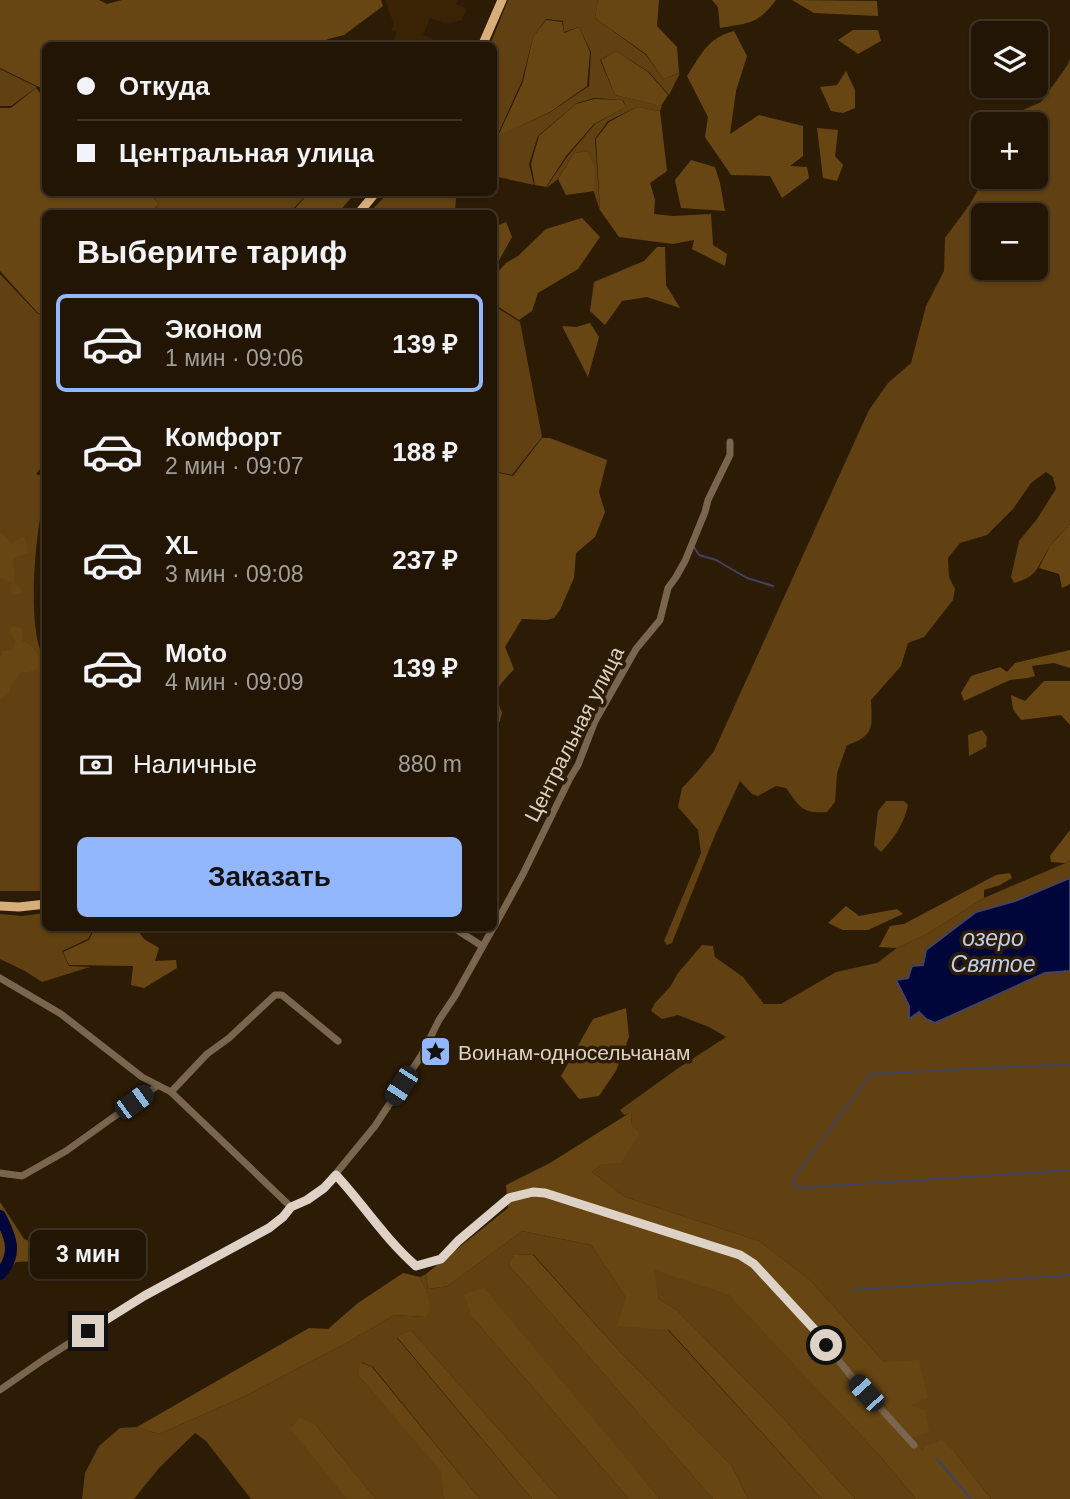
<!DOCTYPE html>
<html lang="ru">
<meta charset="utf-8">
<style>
body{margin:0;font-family:Arial,sans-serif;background:#2e2213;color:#f1f3f6;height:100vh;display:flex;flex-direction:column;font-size:26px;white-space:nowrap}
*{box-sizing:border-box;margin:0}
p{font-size:23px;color:#a29f9a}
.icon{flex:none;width:38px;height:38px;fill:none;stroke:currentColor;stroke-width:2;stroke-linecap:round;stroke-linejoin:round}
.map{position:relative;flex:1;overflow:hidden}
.details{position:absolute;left:42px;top:210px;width:455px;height:721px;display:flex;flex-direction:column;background:#221504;border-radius:10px;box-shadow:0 2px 5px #0004,0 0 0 2px #3f3426}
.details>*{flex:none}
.hud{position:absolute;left:42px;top:42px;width:455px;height:154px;border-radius:10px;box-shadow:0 2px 5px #0004,0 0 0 2px #3f3426;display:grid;align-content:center;height:154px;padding:0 35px;background:#221504}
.controls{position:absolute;left:971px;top:21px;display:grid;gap:14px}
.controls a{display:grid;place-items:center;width:77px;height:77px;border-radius:10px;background:#221504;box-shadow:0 2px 5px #0004,0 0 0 2px #3f3426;font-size:35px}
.end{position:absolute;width:32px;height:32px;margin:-16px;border:9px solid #ddd2c5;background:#111;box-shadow:0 0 0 4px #111}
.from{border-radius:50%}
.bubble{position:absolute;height:49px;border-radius:10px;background:#221504;box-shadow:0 2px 5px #0004,0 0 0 2px #3f3426;font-size:23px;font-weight:700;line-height:49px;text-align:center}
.car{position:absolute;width:21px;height:42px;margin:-21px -10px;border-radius:9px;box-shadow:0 0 5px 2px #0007;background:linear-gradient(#222 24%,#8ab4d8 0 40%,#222 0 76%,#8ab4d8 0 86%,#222 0)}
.hud b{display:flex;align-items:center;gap:24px;height:66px;font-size:26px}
.hud b+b{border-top:2px solid #3f3426}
.hud i{width:18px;height:18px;background:#f1f3f6}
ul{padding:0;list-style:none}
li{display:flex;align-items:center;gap:21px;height:98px;margin:0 14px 10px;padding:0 21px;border:4px solid transparent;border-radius:10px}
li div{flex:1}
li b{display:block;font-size:26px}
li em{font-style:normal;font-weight:700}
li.active{border-color:#93b7fd}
li>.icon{width:63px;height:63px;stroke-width:1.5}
h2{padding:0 35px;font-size:32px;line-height:84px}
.pay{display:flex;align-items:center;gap:18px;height:77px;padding:0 35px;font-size:26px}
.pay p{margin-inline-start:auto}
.cta{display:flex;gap:14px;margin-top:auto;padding:14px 35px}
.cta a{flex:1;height:80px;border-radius:10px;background:#93b7fd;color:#111;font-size:28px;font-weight:700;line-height:80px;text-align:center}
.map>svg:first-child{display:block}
</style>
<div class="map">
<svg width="1070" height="1499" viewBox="0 0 1070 1499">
<rect width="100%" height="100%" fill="#2d1c05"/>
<path fill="#392304" d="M385,0h73l-2,4 11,5 -5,11 -8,2 -9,1 -15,-5 -7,17 10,4 -3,6 -14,-5 -2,5h-22l5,-13 -5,-2 2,-6z"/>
<g fill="#614011" fill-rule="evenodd">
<path d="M508,0h90l-3,18 51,37 17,24 17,-6 -11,22 -20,-23 -33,-21 -16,9 15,35 47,11 -2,5 -23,-4 -29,14 -13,18 5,72 -6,-19v-27l-6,-14 -14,2 -17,27 -11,8 21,-31 28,-33 31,-17 -3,-7 -29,-2 -17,5 -39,33 -9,28 5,21 -40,-9v-130l-4,-1zM546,19l17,2 1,11 15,-5 12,25 -2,34 -40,27 -52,23 25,-55 11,-44z"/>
<path d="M1070,59v465c-6,7 -14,14 -19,21 -14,19 -10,31 -37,38l-3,-6 8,-36 18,-22 19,-30 -3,-12 -7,-5 -15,11 -18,26 -26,26 -27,8 -12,15 1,19 6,12 -2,11 -29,37 -16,6 -7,23 -30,34c1,26 4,36 -24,45l-10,28 -2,29 -8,10c-25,2 -27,-5 -41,-24l-10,-2 -18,10 -6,-2 -12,-13 -25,54 -43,108 -5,2 -3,-4 37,-88 -3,-23 -20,-23 4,-19 16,-17 16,-20 155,-341 19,-27 23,-20 15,-57 18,-35 1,-33 25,-34 15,-27h51v-53h-32l4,-7 33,-15 26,-36zM984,215h52v53h-52z"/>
<path d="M0,69l37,18 -26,19h-11z"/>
<path d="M150,193h158l-19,20h-191l1,-1h54l6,-8z"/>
<path d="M388,193v-1l73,1 -5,5 -1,15h-86z"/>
<path d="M0,274l37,39 8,3v147l-9,11 9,3 1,30 -4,1c-7,32 -16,128 4,153l-1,230h-45z"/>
<path d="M494,306l26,16 22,115 -30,38 -18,-4z"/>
<path d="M982,730l5,7 -1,10 -17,9 -1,-21z"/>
<path d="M886,801h18l4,4c-4,19 -14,33 -27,47l-7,-7 4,-34z"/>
<path d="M1070,861v17l-55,23 -39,11 -68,66 -12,2 13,26 1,13 9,-8 7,8 9,4 110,-51 25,-1v528h-79l-35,-45 -33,-3 -13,-13 -1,-33 -25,-43 -75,-83 -50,-38 -134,-44 -33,-25 10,-8 30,-38 -1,-13 -7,2 -4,-5 57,-41 49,-32 -17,-10 -31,-12 -16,4 -11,-8 4,-8 15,-16 8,-14 24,-28 11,1 2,11 28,20 21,27h17l55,-32 41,-9 20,-15 28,-13 59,-37z"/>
<path d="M45,913l1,15h48l-6,11 -26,12 7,15 21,1 -48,15 -17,-11 -25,-12v-45l22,2z"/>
<path d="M522,1231l69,14 35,53 42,32 154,169h-74l-16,-33 -111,-113 -87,-98 -20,-1 -6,10 205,235h-53l-47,-55 -141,-127 157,182h-69l-149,-169 -14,8 135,161h-52l-107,-132 -12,-5 -3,13 84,96 1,26 2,2h-69l-61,-75 33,75h-97l-45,-58 -11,-8 -36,35 -25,31h-52l3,-26 14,-27 21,-18 17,-1 22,7 86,-38 105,-55 44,-26 32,2 3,-17 -9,-23 6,-3 2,15 20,-3z"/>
<path d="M653,1269l77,26 151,162 35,42h-61l-72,-81 -106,-108 -18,-11z"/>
</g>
<g fill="#684614">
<path d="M0,0h99l8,4 15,-4h259l2,6 -39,29 -16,4 -7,6 -275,1 -1,48 -4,-6 -41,-20z"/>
<path d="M598,0h61l-2,26 20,21 2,26 -16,6 -17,-25 -51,-36z"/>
<path d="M712,0h64c-19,25 -27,23 -56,28l-2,-21z"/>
<path d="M792,0l85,1 1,15 -64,-3z"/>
<path d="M546,20l16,2 2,11 15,-6 11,25 -3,34 -37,26 -52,24 25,-54 10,-45z"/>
<path d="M853,30h25l3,11 -23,13 -20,-14z"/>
<path d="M734,31l13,25 -11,35 -6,43 29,-19 44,11v30l-13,10 17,1 2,11 -27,20 -12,-22 -39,-1 -26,-38 3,-20 -21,-41c14,-21 20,-38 47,-45z"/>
<path d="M616,51l32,21 20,23 -7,11 -46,-11 -14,-35z"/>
<path d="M846,71l9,19v18l-12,5 -12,-2 -11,-24 17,-2z"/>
<path d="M36,88l9,11 1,93 103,1 10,11 -7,7 -52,-1 -4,3 -50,1 -1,101 -7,-2 -38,-42v-163h11z"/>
<path d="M594,99l28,1 4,7 -32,17 -28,32 -20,31 -11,-2 -4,-21 8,-28 37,-32z"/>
<path d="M637,107l23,4 7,60 -17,12 5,17 -1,14 19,2 38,-2 2,31 14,9 -2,12 -33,-17 2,-9 -21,4 -54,-7 -19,-27 -4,-71 13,-17z"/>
<path d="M817,128l21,2 -3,26 8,9 -6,16 -14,-3z"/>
<path d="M588,151l6,14v26l-28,4 -8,-16 16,-26z"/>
<path d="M691,160l24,7 5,16 5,28 -44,-3 -6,-28z"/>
<path d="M309,193v-1l46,1 -17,20h-47z"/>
<path d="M582,218l18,19 -22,32 -40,24 -6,18 -13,9 -25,-16v-28l12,-13 12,-7 28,-27z"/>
<path d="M506,222l6,15 -15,27 -3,2v-39z"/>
<path d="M657,247h8l1,38 14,23 -33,-11 -25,4 -17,24 -15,-14 4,-29 50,-21z"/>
<path d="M590,323l9,14 -11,40 -26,-51 14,1z"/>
<path d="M542,438h8l57,22 -8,32 6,20 -10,25 -19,16 -2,25 -14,32 -6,8 -8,2 -24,-1 -17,28 9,22c-16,19 -22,19 -12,44l-2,8 -6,6v-255l19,4z"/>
<path d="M1070,524v60l-8,4 -3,-14 -20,-6 11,-22z"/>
<path d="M0,534h2l9,9 14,-7 3,17 -15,5 2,24 7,9 -2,3 -7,1 -3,-5 2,-7 -12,-5z"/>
<path d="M16,626l7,3 -1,12c13,3 19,16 16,28l-12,4 -5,-2c-2,4 -7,9 -9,13 -3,10 -2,10 -12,15v-41l2,-7h9l5,-9 -6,-10 2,-5z"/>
<path d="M1070,650v18l-16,-5 -22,3 3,10 -7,2 -18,2 -46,21 -3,-8 10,-17 29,-9 7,5 8,-9z"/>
<path d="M1044,681h26v44l-9,-10 -40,5 -8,-11 -2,-14 14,6z"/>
<path d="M1070,830v31l-5,2 -14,-1 -1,-6z"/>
<path d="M1010,873l2,5 -12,7 -16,5v8l-59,37 -28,13 -18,-1 11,-21 14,-2 92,-49z"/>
<path d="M846,906l13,10 38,-7 6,5 -35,16h-25l-15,-7z"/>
<path d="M95,928h48l-4,4 5,7 15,9 -4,13 21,-1 1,8 -33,20 -13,-3 2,-19 -64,-1 -6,-13 26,-12z"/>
<path d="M626,1008l3,29 -13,34 -17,25 -20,3 -18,-23 32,-57z"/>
<path d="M631,1112l1,14 8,7 -19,30 -19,1 -10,8 33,25 134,44 50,38 75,83 35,-2 9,38 -18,7 15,5 4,22 -18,6 12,13 2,-5 17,-6 14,14 35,45h-75l-35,-42 -152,-162 -75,-25 5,29 18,11 106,108 72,81h-33l-153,-169 -52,-4 9,-28 -35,-53 -69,-14 -74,55 -20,3 -2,-15 82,-66 -2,-23 44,-22z"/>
<path d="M0,1202l24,37 10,4 18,-5h27l-42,23 -21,1 -16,18z"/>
<path d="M514,1254l19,1 88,98 111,113 16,33h-35l-205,-235z"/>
<path d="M403,1273l17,4c5,13 15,27 6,40l-32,-2 -44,26 -105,55 -86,38 -22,-7 172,-99 19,1 30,-26z"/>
<path d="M484,1288l176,211h-31l-157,-182 -8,-23z"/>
<path d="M411,1330l15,17 134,152h-28l-135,-162z"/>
<path d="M360,1362l12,5 108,132h-35l-2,-2 -2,-26 -83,-96z"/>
<path d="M299,1418l16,6 61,75h-29l-56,-70z"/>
</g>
<path fill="#000639" stroke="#424363" stroke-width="2" d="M1070,878v93l-25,2 -110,50 -9,-4 -7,-7 -10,7v-13l-13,-26 12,-2 4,-12 11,-1 3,-15 50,-38 39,-11z"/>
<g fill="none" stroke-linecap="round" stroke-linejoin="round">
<g stroke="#424363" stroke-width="2">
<path d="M694,547l5,8 17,5 31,18 26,8"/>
<path d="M1070,1064l-199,10 -78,105v4l5,5 272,-18"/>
<path d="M852,1290l218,-15"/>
<path d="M936,1458l35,41"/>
</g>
<path stroke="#000639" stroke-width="12" d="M0,1216c11,21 18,38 0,58"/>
<g stroke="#7a664e" stroke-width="7">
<path d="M494,927l29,-53 47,-96 8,-13 17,-44 41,-72 24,-29 8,-32 8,-11 9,-16 20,-49 3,-12 22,-45v-13"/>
<path d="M454,928l28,18"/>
<path d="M0,978l61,36 81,63 29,15 120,115"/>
<path d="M171,1092l36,-38 22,-16 46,-43h7l56,46"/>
<path d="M0,1173l22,3 44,-25 91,-65"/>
<path d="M336,1175c27,30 49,64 80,91l25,-7 17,-17 51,-44 24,-6 12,1 195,62 14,8 35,39 25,27 37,47 63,69"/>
<path d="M0,1390l43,-30 100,-64 126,-68 14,-11 8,-10 16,-7 17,-12 51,-62 46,-70 18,-36 16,-24 38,-68"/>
</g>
<g stroke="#d7ae7a" stroke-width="9">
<path d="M482,46l20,-46"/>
<path d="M358,214l18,-22"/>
<path d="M0,906l19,1 27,-3"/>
</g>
</g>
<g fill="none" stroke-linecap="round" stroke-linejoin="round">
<path stroke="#ddd2c5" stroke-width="9" d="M88,1331l56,-35 125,-68 14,-11 8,-10 16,-7 17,-12 12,-13c28,30 49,64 80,91l25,-7 17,-18 51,-43 24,-6 12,1 195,62 14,9 60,65 12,16"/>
</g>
<defs>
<symbol id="sight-square" viewBox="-11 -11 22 22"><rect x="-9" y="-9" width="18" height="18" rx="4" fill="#93b7fd" stroke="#2d1c05"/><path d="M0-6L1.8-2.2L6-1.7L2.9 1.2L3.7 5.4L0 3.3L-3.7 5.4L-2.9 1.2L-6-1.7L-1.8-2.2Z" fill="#111"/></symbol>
</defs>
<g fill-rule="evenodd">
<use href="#sight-square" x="418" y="1034" width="35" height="35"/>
</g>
<g text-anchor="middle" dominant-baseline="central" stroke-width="7" stroke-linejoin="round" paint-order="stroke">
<g font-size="21" fill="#ddd2c5" stroke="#2d1c05">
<text transform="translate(574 734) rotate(-63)">Центральная улица</text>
</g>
<g font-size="21" fill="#ddd2c5" stroke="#2d1c05" text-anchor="start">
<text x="458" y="1052">Воинам-односельчанам</text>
</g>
<g font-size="23" font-style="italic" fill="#bdcff1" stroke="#2d1c05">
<text x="993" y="938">озеро<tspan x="993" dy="26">Святое</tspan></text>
</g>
</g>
</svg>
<div class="controls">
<a><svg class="icon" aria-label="layers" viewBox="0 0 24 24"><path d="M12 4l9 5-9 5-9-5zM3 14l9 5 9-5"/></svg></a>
<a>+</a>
<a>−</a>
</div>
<i class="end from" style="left:826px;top:1345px"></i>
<i class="end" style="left:88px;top:1331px"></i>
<div class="bubble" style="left:30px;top:1230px;width:116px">3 мин</div>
<i class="car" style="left:401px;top:1086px;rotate:213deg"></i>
<i class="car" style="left:134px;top:1102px;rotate:54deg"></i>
<i class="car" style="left:866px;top:1393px;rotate:318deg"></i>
<div class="hud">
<b><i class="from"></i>Откуда</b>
<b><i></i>Центральная улица</b>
</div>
<section class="details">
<h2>Выберите тариф</h2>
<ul>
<li class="active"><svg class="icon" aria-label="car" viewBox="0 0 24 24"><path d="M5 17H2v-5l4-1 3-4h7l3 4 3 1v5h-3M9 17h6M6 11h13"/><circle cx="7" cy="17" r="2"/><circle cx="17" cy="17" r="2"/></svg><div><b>Эконом</b><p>1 мин · 09:06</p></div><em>139 ₽</em></li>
<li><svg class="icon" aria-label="car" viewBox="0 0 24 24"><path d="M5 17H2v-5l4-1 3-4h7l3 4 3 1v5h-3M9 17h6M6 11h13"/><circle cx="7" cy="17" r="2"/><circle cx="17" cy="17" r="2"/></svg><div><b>Комфорт</b><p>2 мин · 09:07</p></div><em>188 ₽</em></li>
<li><svg class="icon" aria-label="car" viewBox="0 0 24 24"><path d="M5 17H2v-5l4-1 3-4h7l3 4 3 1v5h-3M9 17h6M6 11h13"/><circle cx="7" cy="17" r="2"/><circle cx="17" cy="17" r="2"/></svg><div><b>XL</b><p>3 мин · 09:08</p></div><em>237 ₽</em></li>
<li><svg class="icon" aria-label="car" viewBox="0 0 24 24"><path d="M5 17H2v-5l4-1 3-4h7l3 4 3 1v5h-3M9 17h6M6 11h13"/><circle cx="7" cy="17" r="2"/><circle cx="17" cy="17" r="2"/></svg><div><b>Moto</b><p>4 мин · 09:09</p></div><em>139 ₽</em></li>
</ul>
<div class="pay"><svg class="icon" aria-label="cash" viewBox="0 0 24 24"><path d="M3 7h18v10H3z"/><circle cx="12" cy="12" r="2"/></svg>Наличные<p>880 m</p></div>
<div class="cta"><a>Заказать</a></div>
</section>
</div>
